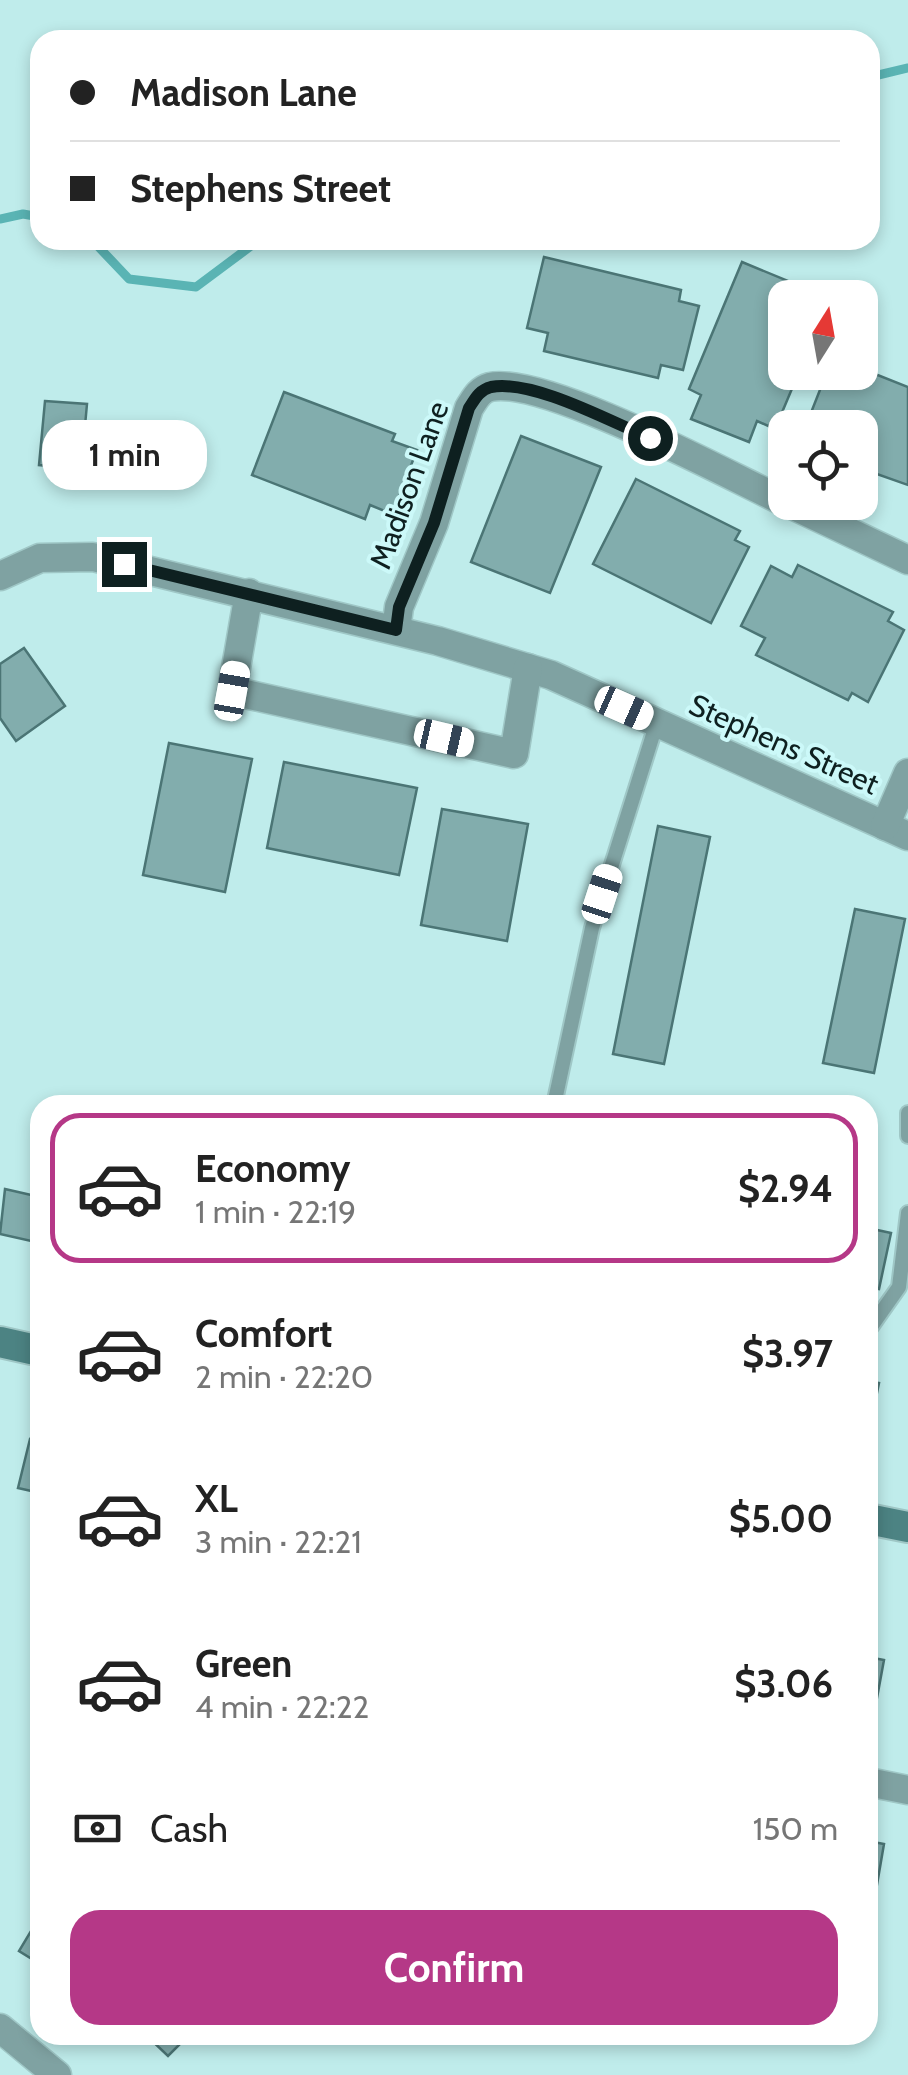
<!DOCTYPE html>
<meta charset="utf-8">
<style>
body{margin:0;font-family:Cabin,sans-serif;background:#f2f2f2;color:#222;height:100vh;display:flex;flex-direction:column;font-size:38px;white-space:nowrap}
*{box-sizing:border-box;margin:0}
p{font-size:32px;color:#767676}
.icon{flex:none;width:55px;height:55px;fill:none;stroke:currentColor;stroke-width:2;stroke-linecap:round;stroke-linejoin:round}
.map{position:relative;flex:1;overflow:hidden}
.sheet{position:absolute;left:30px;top:1095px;width:848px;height:950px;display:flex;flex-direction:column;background:#fff;border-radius:30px;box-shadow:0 5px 15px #0003}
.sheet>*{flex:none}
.banner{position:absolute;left:30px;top:30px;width:850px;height:220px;border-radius:30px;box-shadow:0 5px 15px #0003;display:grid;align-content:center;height:220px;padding:0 40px;background:#fff}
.needle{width:65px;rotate:11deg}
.tools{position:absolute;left:768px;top:280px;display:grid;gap:20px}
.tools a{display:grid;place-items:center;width:110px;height:110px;border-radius:20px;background:#fff;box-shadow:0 5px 15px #0003;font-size:50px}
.end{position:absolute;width:45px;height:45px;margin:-22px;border:12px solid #0e2020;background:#fff;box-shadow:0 0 0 5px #fff}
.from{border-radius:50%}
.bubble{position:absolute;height:70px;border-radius:30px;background:#fff;box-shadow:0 5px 15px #0003;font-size:32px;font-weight:800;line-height:70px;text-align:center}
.car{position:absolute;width:30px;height:60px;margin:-30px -15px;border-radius:12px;box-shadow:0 0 8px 2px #0007;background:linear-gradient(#fff 24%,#345 0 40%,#fff 0 76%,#345 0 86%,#fff 0)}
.banner b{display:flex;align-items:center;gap:35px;height:95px;font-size:38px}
.banner b+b{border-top:2px solid #e0e0e0}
.banner i{width:25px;height:25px;background:#222}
ul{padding:18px 0 0;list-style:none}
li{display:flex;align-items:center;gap:30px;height:150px;margin:0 20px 15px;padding:0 20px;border:5px solid transparent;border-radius:30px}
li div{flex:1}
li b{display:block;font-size:38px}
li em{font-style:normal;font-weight:800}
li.on{border-color:#b53887}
li>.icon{width:90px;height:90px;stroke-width:1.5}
.pay{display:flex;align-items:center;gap:25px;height:110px;padding:0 40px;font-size:38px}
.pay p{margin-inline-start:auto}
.primary-button{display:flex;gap:20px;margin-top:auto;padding:20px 40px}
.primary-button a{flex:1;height:115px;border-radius:30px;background:#b53887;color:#fff;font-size:40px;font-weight:800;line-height:115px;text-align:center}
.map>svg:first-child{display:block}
</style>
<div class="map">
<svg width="908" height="2075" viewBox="0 0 908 2075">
<rect width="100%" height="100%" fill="#bfeceb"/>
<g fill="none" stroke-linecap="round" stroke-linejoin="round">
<g stroke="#5ab4b4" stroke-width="9">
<path d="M870,77l38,-9"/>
<path d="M0,219l23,-5 17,3"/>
<path d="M92,240l37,39 67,8 63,-47"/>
</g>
</g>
<g fill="#82adad" stroke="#4b7575" stroke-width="2.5">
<path d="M544,257l137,33 -2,11 20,5 -16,64 -22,-5 -3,13 -114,-27 4,-18 -21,-5z"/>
<path d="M742,262l75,31 -2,5h-30v74h14l-24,57 -18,-8 -8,21 -58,-23 10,-24 -12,-6z"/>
<path d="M860,368l48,19v98l-48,-17v-40h-55l22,-56h33z"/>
<path d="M284,392l111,42 -3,7 25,9 -25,64 -22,-9 -5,14 -113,-44z"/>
<path d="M45,401l42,3 -6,65 -42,-4z"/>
<path d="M521,436l80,31 -51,126 -79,-31z"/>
<path d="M636,479l104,52 -5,9 14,7 -38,76 -118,-59z"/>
<path d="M798,565l95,47 -5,9 16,9 -36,72 -16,-9 -4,7 -92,-45 9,-17 -24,-12 30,-60 21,11z"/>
<path d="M24,648l41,58 -49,35 -16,-23v-54z"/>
<path d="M169,743l83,16 -27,133 -82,-17z"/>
<path d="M284,762l133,26 -18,87 -132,-27z"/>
<path d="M442,809l86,15 -21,117 -86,-16z"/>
<path d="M658,826l52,11 -46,227 -51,-10z"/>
<path d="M855,909l50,10 -31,154 -51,-10z"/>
<path d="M5,1189l35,8v46l-40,-9z"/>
<path d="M868,1228l23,5 -12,56 -11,-2z"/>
<path d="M868,1381l11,2 -11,54z"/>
<path d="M30,1439l10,3v51l-22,-5z"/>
<path d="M868,1657l16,3 -12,65 -4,-1z"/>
<path d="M868,1841l16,3 -11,64 -5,-1z"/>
<path d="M40,1916v48l-21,-13z"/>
<path d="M146,2035h43l-21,21z"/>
</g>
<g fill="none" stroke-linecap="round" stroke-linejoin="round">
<defs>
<g id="lane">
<path d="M554,1105l38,-177 65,-206"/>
<path d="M908,1113v23"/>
<path d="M868,1331l31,-44 9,-74"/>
</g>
<g id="street">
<path d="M786,502l122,58"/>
<path d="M0,576l40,-18 53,-1 345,84 113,34 357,161"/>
<path d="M249,593l-17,98 282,63 14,-86"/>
<path d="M396,630l3,-23 35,-84 35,-115c6,-9 10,-18 21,-21 53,-12 240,89 295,115"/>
<path d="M885,826l23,-53"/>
<path d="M868,1782l40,8"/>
<path d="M0,2028l57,47"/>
</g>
<g id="secondary">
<path d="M0,1342l40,9"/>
<path d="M868,1519l40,8"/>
</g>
</defs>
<use href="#lane" stroke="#9fc7c6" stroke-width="18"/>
<use href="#street" stroke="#9fc7c6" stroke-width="31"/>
<use href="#secondary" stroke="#9fc7c6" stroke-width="34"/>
<use href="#lane" stroke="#7fa2a2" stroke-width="14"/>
<use href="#street" stroke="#7fa2a2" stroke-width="28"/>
<use href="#secondary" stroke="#4c8383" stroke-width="30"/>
</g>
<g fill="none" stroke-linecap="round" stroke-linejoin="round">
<path stroke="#0e2020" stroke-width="12" d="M124,564l272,66 3,-23 35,-84 35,-115c6,-9 10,-18 22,-21 42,-8 120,35 159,51"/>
</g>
<g text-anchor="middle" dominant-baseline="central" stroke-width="8" stroke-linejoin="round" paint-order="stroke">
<g font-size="30" fill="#0e2020" stroke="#ccf9f9">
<text transform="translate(409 485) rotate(-70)">Madison Lane</text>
<text transform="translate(784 744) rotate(24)">Stephens Street</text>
</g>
</g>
</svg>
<div class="tools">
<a><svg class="needle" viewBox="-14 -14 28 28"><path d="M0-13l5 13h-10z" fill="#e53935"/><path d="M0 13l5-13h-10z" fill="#767676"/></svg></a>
<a><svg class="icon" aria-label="locate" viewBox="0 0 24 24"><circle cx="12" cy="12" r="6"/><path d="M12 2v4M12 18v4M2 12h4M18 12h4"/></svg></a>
</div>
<i class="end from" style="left:650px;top:438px"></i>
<i class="end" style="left:124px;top:564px"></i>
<div class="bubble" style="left:42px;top:420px;width:165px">1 min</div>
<i class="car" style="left:232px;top:691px;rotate:10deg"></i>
<i class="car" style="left:624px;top:708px;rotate:114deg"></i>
<i class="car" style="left:444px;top:738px;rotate:103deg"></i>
<i class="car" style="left:602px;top:894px;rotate:18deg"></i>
<div class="banner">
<b><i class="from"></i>Madison Lane</b>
<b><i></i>Stephens Street</b>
</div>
<section class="sheet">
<ul>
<li class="on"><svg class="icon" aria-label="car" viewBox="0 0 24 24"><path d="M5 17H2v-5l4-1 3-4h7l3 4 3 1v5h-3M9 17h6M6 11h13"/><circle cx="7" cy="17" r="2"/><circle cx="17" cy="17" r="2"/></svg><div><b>Economy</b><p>1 min · 22:19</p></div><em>$2.94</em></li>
<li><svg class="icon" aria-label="car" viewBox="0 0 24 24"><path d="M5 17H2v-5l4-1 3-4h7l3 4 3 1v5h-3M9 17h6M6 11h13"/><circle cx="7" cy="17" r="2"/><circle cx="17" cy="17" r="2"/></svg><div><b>Comfort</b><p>2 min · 22:20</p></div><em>$3.97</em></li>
<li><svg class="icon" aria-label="car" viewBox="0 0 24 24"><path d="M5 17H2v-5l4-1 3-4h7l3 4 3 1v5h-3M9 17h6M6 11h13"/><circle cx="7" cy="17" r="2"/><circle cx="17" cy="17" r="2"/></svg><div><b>XL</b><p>3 min · 22:21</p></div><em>$5.00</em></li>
<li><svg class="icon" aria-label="car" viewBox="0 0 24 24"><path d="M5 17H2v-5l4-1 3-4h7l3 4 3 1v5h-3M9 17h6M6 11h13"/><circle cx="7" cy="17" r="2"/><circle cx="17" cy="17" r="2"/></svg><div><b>Green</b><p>4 min · 22:22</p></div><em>$3.06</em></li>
</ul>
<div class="pay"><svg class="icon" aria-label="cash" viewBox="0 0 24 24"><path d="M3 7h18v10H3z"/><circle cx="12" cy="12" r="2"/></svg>Cash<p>150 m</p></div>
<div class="primary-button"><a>Confirm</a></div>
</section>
</div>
